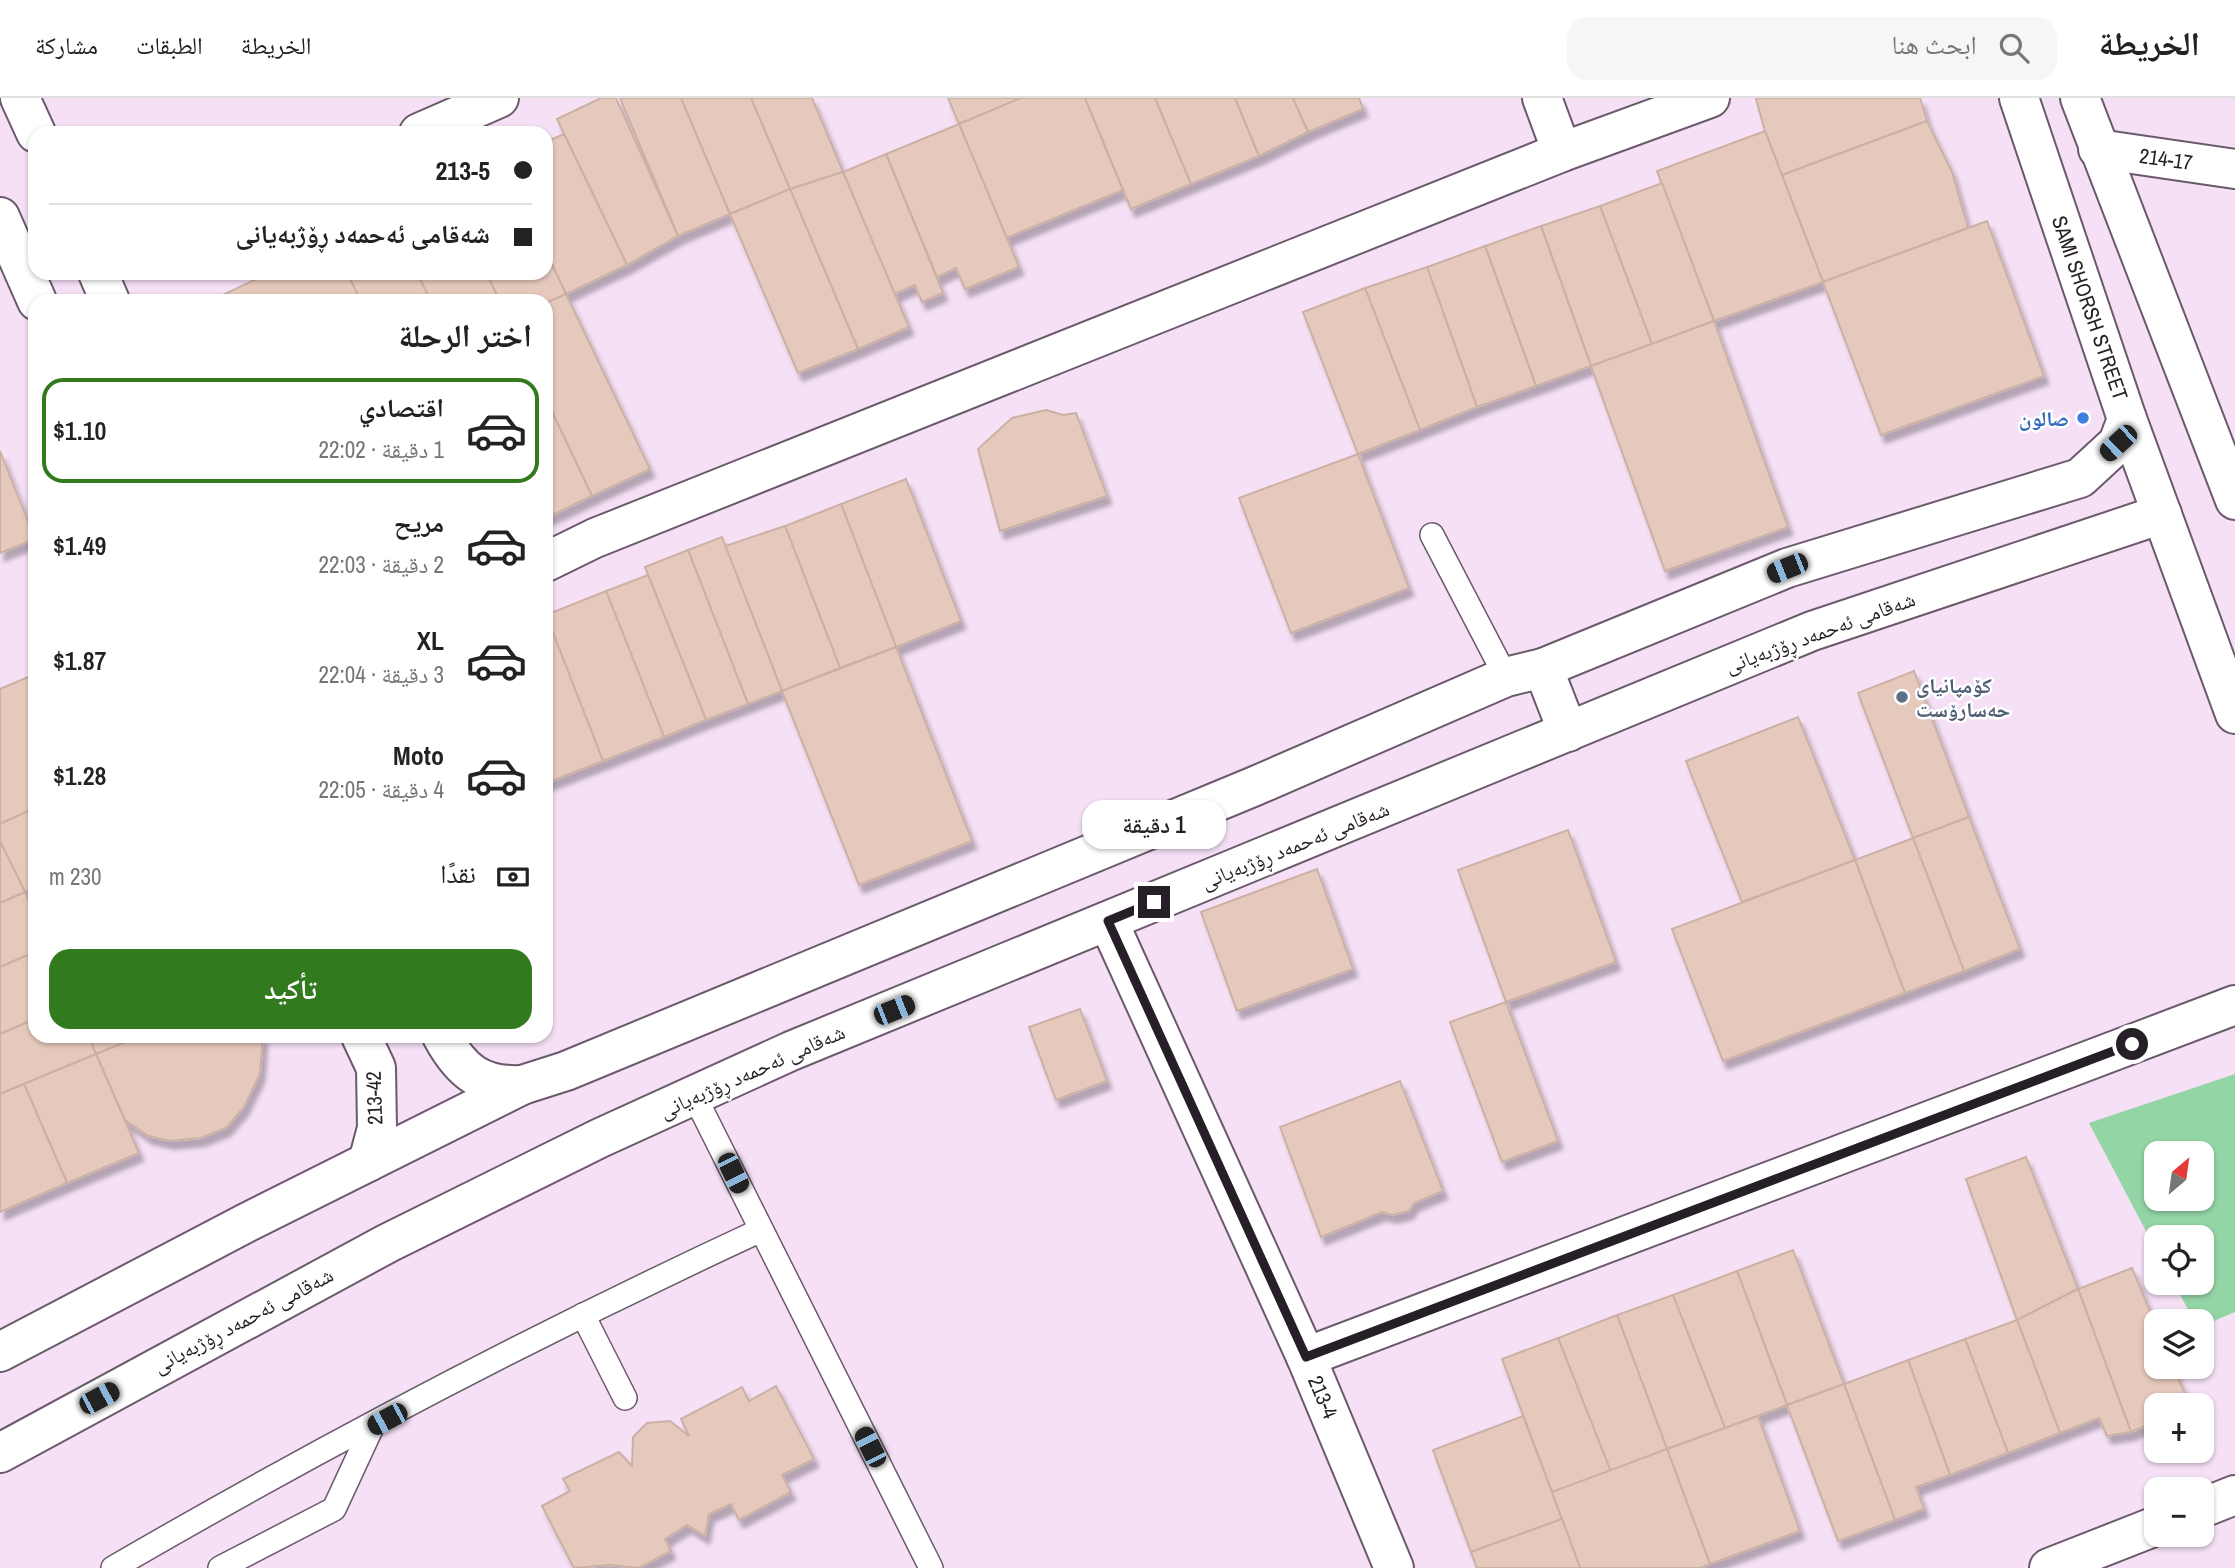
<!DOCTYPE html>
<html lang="ar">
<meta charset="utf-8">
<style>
body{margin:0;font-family:"Archivo Narrow","Noto Naskh Arabic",sans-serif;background:#f6f6f6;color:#222;direction:rtl;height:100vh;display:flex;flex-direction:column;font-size:26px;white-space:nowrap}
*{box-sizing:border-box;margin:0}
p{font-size:23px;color:#767676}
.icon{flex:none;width:38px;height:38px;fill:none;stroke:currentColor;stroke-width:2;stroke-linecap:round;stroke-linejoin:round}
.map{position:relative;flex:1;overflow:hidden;direction:ltr}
.sheet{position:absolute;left:28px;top:196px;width:525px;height:749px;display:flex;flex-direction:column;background:#fff;border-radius:21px;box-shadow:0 2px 5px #0004;direction:rtl}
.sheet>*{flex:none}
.top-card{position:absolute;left:28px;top:28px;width:525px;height:154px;border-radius:21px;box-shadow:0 2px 5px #0004;direction:rtl;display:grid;align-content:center;height:154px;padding:0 21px;background:#fff}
.needle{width:46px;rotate:29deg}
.fabs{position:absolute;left:2144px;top:1043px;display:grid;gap:14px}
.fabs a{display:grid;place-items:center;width:70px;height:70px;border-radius:14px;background:#fff;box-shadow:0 2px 5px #0004;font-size:35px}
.end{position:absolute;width:32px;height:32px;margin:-16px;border:9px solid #271f27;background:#fff;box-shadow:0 0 0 4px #fff}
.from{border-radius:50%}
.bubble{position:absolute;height:49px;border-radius:21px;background:#fff;box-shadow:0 2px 5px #0004;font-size:23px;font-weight:600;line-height:49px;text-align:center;direction:rtl}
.car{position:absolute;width:21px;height:42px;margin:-21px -10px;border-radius:9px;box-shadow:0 0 5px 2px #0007;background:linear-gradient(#222 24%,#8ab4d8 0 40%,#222 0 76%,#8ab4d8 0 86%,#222 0)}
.top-card b{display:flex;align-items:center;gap:24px;height:66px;font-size:26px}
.top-card b+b{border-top:2px solid #e0e0e0}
.top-card i{width:18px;height:18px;background:#222}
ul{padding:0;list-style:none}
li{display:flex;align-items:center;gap:21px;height:105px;margin:0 14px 10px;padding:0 7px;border:4px solid transparent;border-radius:21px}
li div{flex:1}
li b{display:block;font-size:26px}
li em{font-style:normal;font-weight:600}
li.current{border-color:#327a1e}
li>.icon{width:63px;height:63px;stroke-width:1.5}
h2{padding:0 21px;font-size:32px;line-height:84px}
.pay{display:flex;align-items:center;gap:18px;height:77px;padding:0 21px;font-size:26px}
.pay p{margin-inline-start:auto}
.primary-button{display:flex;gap:14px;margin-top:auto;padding:14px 21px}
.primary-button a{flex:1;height:80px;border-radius:21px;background:#327a1e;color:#fff;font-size:28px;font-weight:600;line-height:80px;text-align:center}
header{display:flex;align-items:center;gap:42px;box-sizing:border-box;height:98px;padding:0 35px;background:#fff;border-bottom:2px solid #e0e0e0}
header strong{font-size:33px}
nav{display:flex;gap:38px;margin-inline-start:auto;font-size:24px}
.search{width:490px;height:63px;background:#f6f6f6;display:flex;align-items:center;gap:18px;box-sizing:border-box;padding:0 24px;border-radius:21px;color:#767676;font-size:26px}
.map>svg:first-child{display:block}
</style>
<header>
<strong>الخريطة</strong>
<div class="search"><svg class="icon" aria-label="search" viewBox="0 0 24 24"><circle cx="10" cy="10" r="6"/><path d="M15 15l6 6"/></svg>ابحث هنا</div>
<nav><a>الخريطة</a><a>الطبقات</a><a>مشاركة</a></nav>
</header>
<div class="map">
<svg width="2235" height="1470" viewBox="0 0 2235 1470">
<defs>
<filter id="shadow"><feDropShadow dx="4.5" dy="8" stdDeviation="2" flood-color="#0004"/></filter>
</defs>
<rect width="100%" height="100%" fill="#f5e0f6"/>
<path fill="#94d5a6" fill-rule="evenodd" d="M2235,976v238l-33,14v-5h-8l-20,-38h28v-46h-46v13l-67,-127zM2156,1055h46v46h-46z"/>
<g fill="#e6c9bd" stroke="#ccb0a4" stroke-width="2" filter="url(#shadow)">
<path d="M601,0h15l62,138 -51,29 -70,-146z"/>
<path d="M620,0h61l49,116 -52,22z"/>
<path d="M681,0h70l39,91 -60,25z"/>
<path d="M751,0h61l31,74 -53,17z"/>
<path d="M948,0h73l-62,26z"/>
<path d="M1021,0h64l38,92 -117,48 -47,-114z"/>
<path d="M1085,0h70l36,86 -60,25z"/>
<path d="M1155,0h80l24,58 -68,28z"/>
<path d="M1235,0h58l15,34 -49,24z"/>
<path d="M1293,0h66l4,11 -55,23z"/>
<path d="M1759,0h161l7,23 -145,54 -17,-44 -9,-32z"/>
<path d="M1927,23l25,51 16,56 -145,54 -41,-107z"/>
<path d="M959,26l60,143 -54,22 -9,-21 -19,9 -51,-123z"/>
<path d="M1765,33l58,151 -109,39 -57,-150z"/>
<path d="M564,36l63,131 -61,29 -20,-42v-110z"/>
<path d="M886,56l57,139 -21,9 -7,-17 -21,9 -51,-122z"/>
<path d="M843,74l66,155 -51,22 -68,-160z"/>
<path d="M1662,85l52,138 -62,23 -52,-138z"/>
<path d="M790,91l68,160 -60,24 -68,-159z"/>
<path d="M1600,108l52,138 -61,22 -50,-140z"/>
<path d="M1987,123l57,155 -163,59 -58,-153z"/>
<path d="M1541,128l50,140 -55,20 -51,-140z"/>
<path d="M1485,148l51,140 -59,21 -50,-140z"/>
<path d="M546,154l20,42 -20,9 -46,-2 -14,-28h60z"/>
<path d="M1427,169l50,140 -57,23 -55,-142z"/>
<path d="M269,175h78l14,28h-151z"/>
<path d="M347,175h70l14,28h-70z"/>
<path d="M417,175h69l14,28h-69z"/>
<path d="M1365,190l55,142 -62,24 -55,-142z"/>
<path d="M566,196l84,175 -58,27 -46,-97v-96z"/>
<path d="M1714,223l74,206 -123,44 -74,-205z"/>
<path d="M546,301l46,97 -46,22z"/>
<path d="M1046,312l17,5 13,-2 31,83 -107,35 -22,-82 34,-31z"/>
<path d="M0,353l35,88 -35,14z"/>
<path d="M1358,356l51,134 -118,45 -52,-135z"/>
<path d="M906,381l55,142 -65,26 -55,-143z"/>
<path d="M841,406l55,143 -56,21 -55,-142z"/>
<path d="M785,428l55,142 -58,23 -57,-145z"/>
<path d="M722,439l60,154 -34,13 -60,-154z"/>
<path d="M688,452l60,154 -42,16 -61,-153z"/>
<path d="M648,477l58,145 -42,17 -58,-146z"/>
<path d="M606,493l58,146 -61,24 -57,-146z"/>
<path d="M546,517l57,146 -57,22z"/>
<path d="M896,549l76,194 -113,44 -77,-194z"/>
<path d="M1914,573l55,146 -56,21 -55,-145z"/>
<path d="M35,576v134l-35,16v-135z"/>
<path d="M1798,619l57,143 -113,42 -56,-141z"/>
<path d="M35,710v80l-10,4 -25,-51v-17z"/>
<path d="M1969,719l51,132 -56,22 -51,-133z"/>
<path d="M1568,732l48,132 -110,40 -48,-132z"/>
<path d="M1913,740l51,133 -59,22 -50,-133z"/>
<path d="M0,743l25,51 -25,11z"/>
<path d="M1855,762l50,133 -182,68 -51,-132z"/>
<path d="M1317,771l36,100 -116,42 -36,-99z"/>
<path d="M25,794l10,23v37l-35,15v-64z"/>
<path d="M35,854v67l-35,15v-67z"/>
<path d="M1506,904l52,139 -56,21 -52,-140z"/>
<path d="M1080,911l27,72 -51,19 -27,-73z"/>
<path d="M35,921v17h54l7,18 -96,40v-60z"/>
<path d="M89,938h51l-44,18z"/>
<path d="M140,938h123l-3,38 -16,33 -18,21 -25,10 -31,3 -22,-5 -23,-16 -29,-66z"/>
<path d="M96,956l43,99 -72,30 -43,-99z"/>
<path d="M1400,983l43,110 -29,12 -5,8 -17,4 -10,-3 -61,25 -41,-110z"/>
<path d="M24,986l43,99 -67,29v-118z"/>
<path d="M2026,1059l52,132 -61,31 -51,-141z"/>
<path d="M1793,1152l51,134 -57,21 -50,-134z"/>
<path d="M2132,1170l24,58v41h17l17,38h-34v16l-25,11 -53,-143z"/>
<path d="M1737,1173l50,134 -62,23 -52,-133z"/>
<path d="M2078,1191l53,143 -24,4 -8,-18 -39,15 -43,-113z"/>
<path d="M1673,1197l52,133 -58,21 -50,-134z"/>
<path d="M1617,1217l50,134 -56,23 -53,-134z"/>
<path d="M2017,1222l43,113 -52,20 -43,-114z"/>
<path d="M1558,1240l53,134 -59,20 -50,-133z"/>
<path d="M1965,1241l43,114 -58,22 -42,-115z"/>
<path d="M1908,1262l42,115 -34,12 8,22 -29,11 -51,-136z"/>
<path d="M1844,1286l51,136 -57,21 -51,-136z"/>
<path d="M776,1288l38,73 -32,16 9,17 -52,28 -8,-16 -22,10 -4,22 -18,-11 -22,14 6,12 -32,17 -30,-3 -35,3 -32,-62 28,-15 -7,-12 56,-27 13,14 1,-29 14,-14 23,-2 19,15 -8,-17 61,-32 7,14z"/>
<path d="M1523,1318l39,103 -91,33 -38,-102z"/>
<path d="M1758,1318l42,115 -90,33 -43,-115z"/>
<path d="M1667,1351l43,115 -10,4h-120l-28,-76z"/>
<path d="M1562,1421l18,49h-103l-6,-16z"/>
</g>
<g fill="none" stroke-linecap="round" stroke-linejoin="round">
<defs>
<g id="service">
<path d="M1432,437l74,142"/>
<path d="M694,997l237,473"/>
<path d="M583,1217l42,83"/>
<path d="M113,1470c210,-122 428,-236 648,-338"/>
<path d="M220,1470l114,-59 38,-82"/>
</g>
<g id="minor">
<path d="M1542,0l20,54"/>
<path d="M419,35l80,-35"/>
<path d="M2098,51l137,20"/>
<path d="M546,464l49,-24 967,-386 148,-54"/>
<path d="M1108,823l198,436 88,211"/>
<path d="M1306,1259l929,-352"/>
<path d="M2202,1410l33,-13"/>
<path d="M2049,1470l107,-42"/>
</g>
<g id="tertiary">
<path d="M20,0l16,35"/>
<path d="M0,119l37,84"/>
<path d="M98,175l12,28"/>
<path d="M1543,570l25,64"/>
<path d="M361,938l15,32 1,60 -9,34"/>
<path d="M442,938c19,35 38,51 80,49"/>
<path d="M0,1254l246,-129 276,-138 44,-14 689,-285 251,-109 37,-9 244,-100 293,-90 38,-35 9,-24"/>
<path d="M0,1355l388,-210 212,-105 191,-87 1021,-420 350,-117"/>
</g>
<g id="secondary">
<path d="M2019,0l108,321 108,295"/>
<path d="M2080,0l155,402"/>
</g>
</defs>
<use href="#service" stroke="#6b596c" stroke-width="26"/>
<use href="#minor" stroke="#6b596c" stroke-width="42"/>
<use href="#tertiary" stroke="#6b596c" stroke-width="42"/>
<use href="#secondary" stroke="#6b596c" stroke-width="42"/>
<use href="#service" stroke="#fff" stroke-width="23"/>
<use href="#minor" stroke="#fff" stroke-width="38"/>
<use href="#tertiary" stroke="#fff" stroke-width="38"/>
<use href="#secondary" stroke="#fff" stroke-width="38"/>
</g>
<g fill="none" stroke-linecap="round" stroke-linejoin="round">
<path stroke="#271f27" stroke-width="9" d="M1154,804l-46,19 198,436 826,-313"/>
</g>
<circle fill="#3f7fe0" stroke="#fff" stroke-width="2.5" cx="2083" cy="320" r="7"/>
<circle fill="#5c6f8a" stroke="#fff" stroke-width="2.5" cx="1902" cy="599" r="7"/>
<g text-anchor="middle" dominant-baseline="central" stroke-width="5" stroke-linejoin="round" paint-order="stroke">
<g font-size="21" fill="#271f27" stroke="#fff">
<text transform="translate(2166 61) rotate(8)">214-17</text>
<text transform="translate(2090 210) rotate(71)">SAMI SHORSH STREET</text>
<text transform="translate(1820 534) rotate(-20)">شەقامی ئەحمەد ڕۆژبەیانی</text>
<text transform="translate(1295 747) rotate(-22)">شەقامی ئەحمەد ڕۆژبەیانی</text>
<text transform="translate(752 973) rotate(-24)">شەقامی ئەحمەد ڕۆژبەیانی</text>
<text transform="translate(374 1000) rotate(-92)">213-42</text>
<text transform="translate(243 1222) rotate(-28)">شەقامی ئەحمەد ڕۆژبەیانی</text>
<text transform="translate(1323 1299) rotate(67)">213-4</text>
</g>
<g font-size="21" font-weight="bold" fill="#366cbe" stroke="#fff" text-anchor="end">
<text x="2069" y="320">صالون</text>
</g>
<g font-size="21" font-weight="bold" fill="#4e5e75" stroke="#fff" text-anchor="start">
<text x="1916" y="587">کۆمپانیای<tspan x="1916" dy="24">حەسارۆست</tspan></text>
</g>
</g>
</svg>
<div class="fabs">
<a><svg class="needle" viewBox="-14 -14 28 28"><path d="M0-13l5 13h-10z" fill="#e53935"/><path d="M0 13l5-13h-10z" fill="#767676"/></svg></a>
<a><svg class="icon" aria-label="locate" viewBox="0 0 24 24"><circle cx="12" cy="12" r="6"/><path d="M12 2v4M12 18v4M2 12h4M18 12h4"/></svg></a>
<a><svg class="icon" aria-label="layers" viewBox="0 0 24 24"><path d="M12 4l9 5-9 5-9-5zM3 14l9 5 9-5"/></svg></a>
<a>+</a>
<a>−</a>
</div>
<i class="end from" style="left:2132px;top:946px"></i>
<i class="end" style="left:1154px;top:804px"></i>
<div class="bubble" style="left:1082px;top:702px;width:144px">1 دقيقة</div>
<i class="car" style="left:2118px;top:345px;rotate:227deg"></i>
<i class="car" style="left:1787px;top:470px;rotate:248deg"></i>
<i class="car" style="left:894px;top:912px;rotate:68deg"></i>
<i class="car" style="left:733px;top:1075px;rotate:154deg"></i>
<i class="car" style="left:99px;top:1300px;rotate:62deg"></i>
<i class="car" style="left:387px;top:1321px;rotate:242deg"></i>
<i class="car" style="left:870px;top:1349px;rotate:333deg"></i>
<div class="top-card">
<b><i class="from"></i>213-5</b>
<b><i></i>شەقامی ئەحمەد ڕۆژبەیانی</b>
</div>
<section class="sheet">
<h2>اختر الرحلة</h2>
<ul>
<li class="current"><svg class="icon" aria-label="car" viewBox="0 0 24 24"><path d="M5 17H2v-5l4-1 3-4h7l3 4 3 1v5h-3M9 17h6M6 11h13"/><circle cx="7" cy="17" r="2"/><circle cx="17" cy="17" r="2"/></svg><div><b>اقتصادي</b><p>1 دقيقة · 22:02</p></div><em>$1.10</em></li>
<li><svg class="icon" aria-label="car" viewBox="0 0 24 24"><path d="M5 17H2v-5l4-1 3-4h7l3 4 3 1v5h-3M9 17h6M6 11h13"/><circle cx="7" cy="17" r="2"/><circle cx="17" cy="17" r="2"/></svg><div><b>مريح</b><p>2 دقيقة · 22:03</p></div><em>$1.49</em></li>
<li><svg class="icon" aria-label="car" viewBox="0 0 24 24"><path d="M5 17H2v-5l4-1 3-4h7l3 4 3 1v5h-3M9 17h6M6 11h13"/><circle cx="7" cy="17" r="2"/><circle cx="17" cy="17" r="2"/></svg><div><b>XL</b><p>3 دقيقة · 22:04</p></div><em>$1.87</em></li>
<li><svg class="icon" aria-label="car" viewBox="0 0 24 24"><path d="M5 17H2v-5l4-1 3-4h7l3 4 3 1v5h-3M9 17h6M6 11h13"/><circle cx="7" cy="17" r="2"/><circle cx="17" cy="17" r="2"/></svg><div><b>Moto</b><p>4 دقيقة · 22:05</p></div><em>$1.28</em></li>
</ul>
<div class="pay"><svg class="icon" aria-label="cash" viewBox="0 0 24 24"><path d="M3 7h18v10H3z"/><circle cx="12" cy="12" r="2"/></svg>نقدًا<p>230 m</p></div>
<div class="primary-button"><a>تأكيد</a></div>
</section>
</div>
